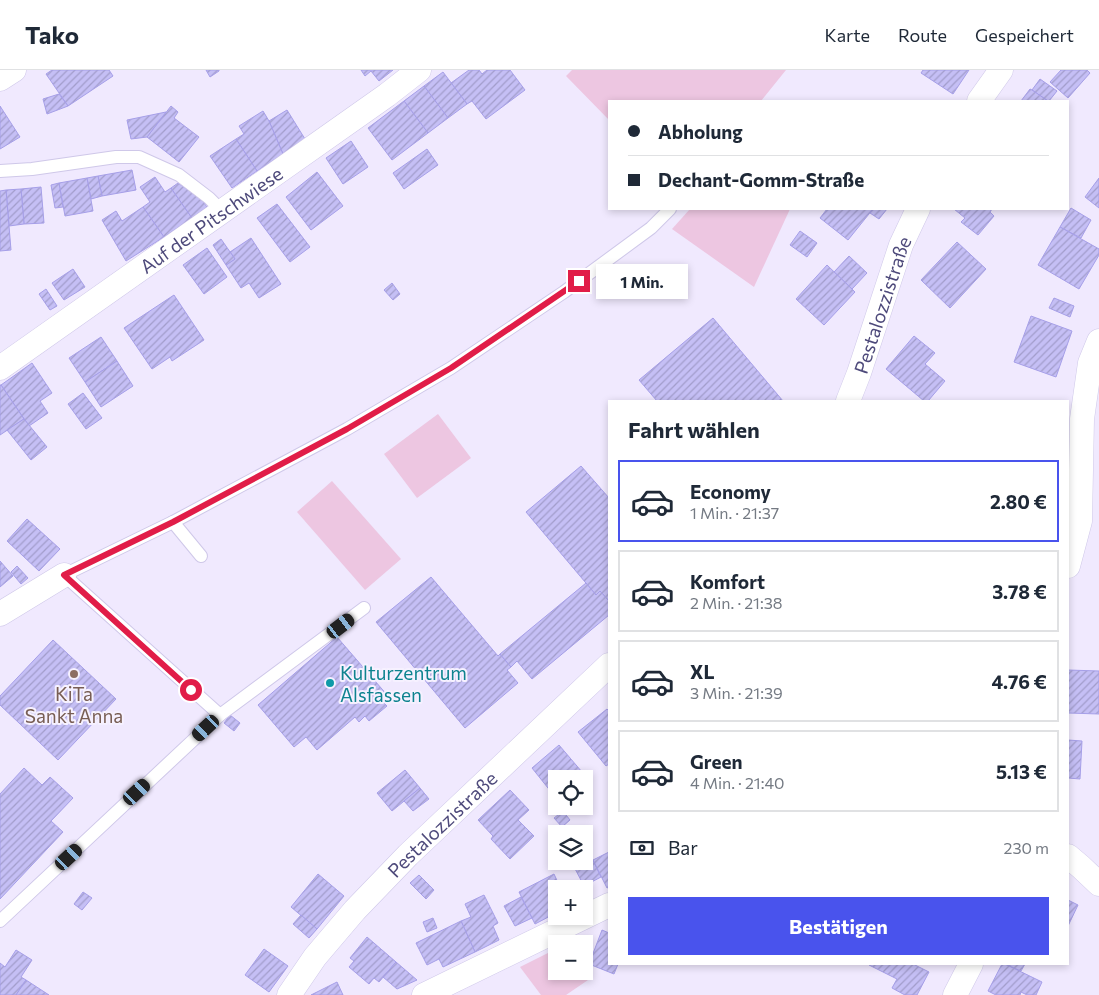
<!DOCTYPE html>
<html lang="de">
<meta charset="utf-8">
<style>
body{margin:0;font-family:Commissioner,sans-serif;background:#f2f2f3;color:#1f2937;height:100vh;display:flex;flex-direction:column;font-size:19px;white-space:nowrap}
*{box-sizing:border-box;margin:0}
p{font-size:16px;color:#747a83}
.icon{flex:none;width:28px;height:28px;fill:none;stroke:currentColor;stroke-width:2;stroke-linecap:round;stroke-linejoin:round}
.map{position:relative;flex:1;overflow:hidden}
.sheet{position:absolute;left:608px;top:330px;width:461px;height:565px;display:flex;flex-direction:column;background:#fff;border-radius:0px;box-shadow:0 2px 8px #0003}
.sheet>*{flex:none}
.banner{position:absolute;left:608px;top:30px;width:461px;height:110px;border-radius:0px;box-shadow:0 2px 8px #0003;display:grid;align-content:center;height:110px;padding:0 20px;background:#fff}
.tools{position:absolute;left:548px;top:700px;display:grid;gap:10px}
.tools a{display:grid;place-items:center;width:45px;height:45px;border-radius:0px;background:#fff;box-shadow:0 2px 8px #0003;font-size:25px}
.end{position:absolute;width:22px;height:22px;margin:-11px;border:6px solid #e11d48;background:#fff;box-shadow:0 0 0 2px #fff}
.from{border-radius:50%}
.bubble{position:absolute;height:35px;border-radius:0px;background:#fff;box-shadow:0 2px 8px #0003;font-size:16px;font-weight:700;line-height:35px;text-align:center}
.car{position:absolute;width:15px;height:30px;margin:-15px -8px;border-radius:6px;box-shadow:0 0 4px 1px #0007;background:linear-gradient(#222 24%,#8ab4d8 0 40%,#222 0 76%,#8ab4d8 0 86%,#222 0)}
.banner b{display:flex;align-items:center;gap:18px;height:48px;font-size:19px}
.banner b+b{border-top:1px solid #e0e1e3}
.banner i{width:12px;height:12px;background:#1f2937}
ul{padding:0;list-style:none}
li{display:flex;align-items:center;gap:15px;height:82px;margin:0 10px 8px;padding:0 10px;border:2px solid #e0e1e3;border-radius:0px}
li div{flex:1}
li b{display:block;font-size:19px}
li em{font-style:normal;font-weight:700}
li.current{border-color:#4953ed}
li>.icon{width:45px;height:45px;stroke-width:1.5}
h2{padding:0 20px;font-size:22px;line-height:60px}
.pay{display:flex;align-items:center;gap:12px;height:55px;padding:0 20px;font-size:19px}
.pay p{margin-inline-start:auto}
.action{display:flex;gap:10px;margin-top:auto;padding:10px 20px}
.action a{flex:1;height:58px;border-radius:0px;background:#4953ed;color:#fff;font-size:20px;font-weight:700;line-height:58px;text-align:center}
header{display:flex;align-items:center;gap:30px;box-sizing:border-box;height:70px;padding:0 25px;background:#fff;border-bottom:1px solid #e0e1e3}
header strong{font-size:24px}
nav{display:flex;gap:28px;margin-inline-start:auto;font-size:18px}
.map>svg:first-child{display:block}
</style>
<header>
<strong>Tako</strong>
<nav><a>Karte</a><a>Route</a><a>Gespeichert</a></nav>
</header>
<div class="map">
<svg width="1099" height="925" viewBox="0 0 1099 925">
<defs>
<pattern id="building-hatch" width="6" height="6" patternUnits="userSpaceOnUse" patternTransform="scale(1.25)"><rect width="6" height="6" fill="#c5bff5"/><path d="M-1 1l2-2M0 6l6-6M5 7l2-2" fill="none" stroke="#a29dcb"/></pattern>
</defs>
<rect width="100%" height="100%" fill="#f0e9fe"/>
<g fill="#edc6e1">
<path d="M572,0h214l-25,31h-152v19l-43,-44z"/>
<path d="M690,139h100l-36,78 -82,-58z"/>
<path d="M438,344l33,44 -54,40 -33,-44z"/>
<path d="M332,411l69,78 -36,31 -68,-78z"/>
<path d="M556,879v22h27l5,9 -22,15h-25l-21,-28z"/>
</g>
<g fill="url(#building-hatch)" stroke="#a69fe8">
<path d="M52,0h57l4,6 -45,30 -22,-32z"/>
<path d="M206,0h13v1l-9,6z"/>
<path d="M361,0h32l-14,11 -8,-10 -6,5z"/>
<path d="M469,0h10l3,4 5,-4h23l15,20 -39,29 -14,-18 -5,3 -16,-21z"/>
<path d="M923,0h46l-16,24 -32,-21z"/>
<path d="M1061,0h26l3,3 -22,25 -18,-16z"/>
<path d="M443,2l24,32 -19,14 -24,-32z"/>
<path d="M1040,9l17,12 -8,10h-1l-16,-11z"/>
<path d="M424,16l24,32 -20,15 -24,-32z"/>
<path d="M1030,19l2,1 16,11h-27z"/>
<path d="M59,24l9,12 -21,8 -4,-15z"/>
<path d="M404,31l24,32 -36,27 -24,-32z"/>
<path d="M0,36l20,31 -20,12z"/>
<path d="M171,36l7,6 -4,6 25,19 -20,25 -32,-25z"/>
<path d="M287,40l18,29 -22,15 -14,-33z"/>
<path d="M263,41l6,10 14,33 -26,17 -21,-32 8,-5 -5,-8z"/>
<path d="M166,42l-19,25 -16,2 -4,-19z"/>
<path d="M236,69l21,32 -25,17 -22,-32z"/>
<path d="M351,71l17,26 -25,17 -17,-26z"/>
<path d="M427,79l11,16 -34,24 -11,-16z"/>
<path d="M132,100l4,20 -34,6 -4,-20z"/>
<path d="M317,102l26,34 -32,24 -25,-33z"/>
<path d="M98,106l4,20 -11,3 -4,-21z"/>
<path d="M155,107l10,15 6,-4 21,30 -28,19 -21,-30 7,-5 -10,-15z"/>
<path d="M87,108l6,33 -28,5 -6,-33z"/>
<path d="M1099,108v30l-14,-11z"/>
<path d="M59,113l4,24 -8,1 -4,-23z"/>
<path d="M178,113l24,17 5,7 -15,11 -21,-30z"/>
<path d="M41,117l3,36 -20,1 -3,-35z"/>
<path d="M21,119l3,35 -15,2 -3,-36z"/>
<path d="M6,120l5,60 -11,1v-60z"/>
<path d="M277,134l33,43 -20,15 -33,-44z"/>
<path d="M143,137l21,30 -38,24 -24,-41 14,-9 6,10z"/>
<path d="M1071,138l20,12 -10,18 -21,-11z"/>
<path d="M827,139h46l-25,31 -28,-22z"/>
<path d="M873,139h14l-8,10 -9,-6z"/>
<path d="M954,139h38l-2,3 4,4 -16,19 -17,-13 4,-4z"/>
<path d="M1060,157l39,22v6l-20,34 -41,-24z"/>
<path d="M800,161l17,12 -10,14 -17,-12z"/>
<path d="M251,168l30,46 -22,14 -10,-15 -8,5 -15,-23 9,-6 -5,-7z"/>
<path d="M221,169l14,20 -9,6 -13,-20z"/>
<path d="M957,172l29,27 -36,39 -29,-28z"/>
<path d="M207,178l20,29 -23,17 -21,-29z"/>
<path d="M849,186l18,17 -15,16 -18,-17z"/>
<path d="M827,195l28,27 -31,33 -28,-26z"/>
<path d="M73,199l12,18 -21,13 -12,-17z"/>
<path d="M392,213l8,11 -7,6 -9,-10z"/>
<path d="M46,219l11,17 -7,4 -11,-16z"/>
<path d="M174,225l30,45 -32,21 -2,-4 -18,12 -28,-41z"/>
<path d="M1054,228l20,8 -4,11 -21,-9z"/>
<path d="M1031,246l41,15 -16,46 -42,-15z"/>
<path d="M713,248l70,83h-126l-18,-21z"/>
<path d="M914,266l21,17 -10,11 20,17 -17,20h-4l-38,-32z"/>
<path d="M101,267l16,24 -32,21 -16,-24z"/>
<path d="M117,291l16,25 -32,21 -16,-25z"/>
<path d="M32,293l20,30 -12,8 8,12 -19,13 -28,-41z"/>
<path d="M0,315h1l23,34 -24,16z"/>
<path d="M83,323l19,25 -16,11 -18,-25z"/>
<path d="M24,349l23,28 -16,13 -24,-30z"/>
<path d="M581,396l28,32v103l-9,-10 -4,4 -70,-83z"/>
<path d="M27,449l33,30 -21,22 -32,-30z"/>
<path d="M0,491l13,15 -13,11z"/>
<path d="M17,496l11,12 -7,6 -10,-12z"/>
<path d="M431,507l67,79 2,-2 11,13 -4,3 11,13 -53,45 -89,-106z"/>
<path d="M586,513l10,12 4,-4 9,10v14l-77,64 -15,-18 -6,6 -11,-13z"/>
<path d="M337,567l51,59 -6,5 5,5 -18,15 -4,-5 -6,6 -4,-5 -38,33 -11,-13 -12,10 -36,-42z"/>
<path d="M53,570l63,59 -58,61 -58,-55v-9z"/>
<path d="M1068,600l31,1v43l-31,-1z"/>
<path d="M607,639l2,2v53l-3,2 -28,-34z"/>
<path d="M230,645l10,8 -6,8 -10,-8z"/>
<path d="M1068,670l14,1 -2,38 -12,-1z"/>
<path d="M559,675l29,34 -4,3v-3h-28v19l-24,-30z"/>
<path d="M24,698l18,17 8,-8 23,21 -22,23 12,11 -63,67v-105z"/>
<path d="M405,700l15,18 -28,23 -15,-18z"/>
<path d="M420,718l9,11 -16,12 -9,-10z"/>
<path d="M510,720l19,20 -11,10 16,16 -24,23 -19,-20 2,-3 -15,-16z"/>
<path d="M563,741l7,9 -8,7 -8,-9z"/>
<path d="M588,780l13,27 -17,9 -13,-25h13v-9z"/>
<path d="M609,782v35l-2,1 -14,-28z"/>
<path d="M318,804l26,22 -27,33 -26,-22z"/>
<path d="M554,804l7,15h-5v24l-21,11 -16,-32z"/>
<path d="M419,805l15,15 -8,9 -16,-16z"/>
<path d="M83,822l9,6 -10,12 -8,-6z"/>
<path d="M484,825l14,28 -5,3 6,14 -24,12 -14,-31 10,-4 -6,-13z"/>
<path d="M521,827l11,21 -17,8 -11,-20z"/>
<path d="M1068,830l10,5 -10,21z"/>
<path d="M301,845l16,14 -8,9 -16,-14z"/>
<path d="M433,848l4,10 -10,4 -4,-10z"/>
<path d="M461,851l14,31 -32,15 -4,-8 -12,6 -11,-22z"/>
<path d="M602,860l7,3v31h9l-4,10 -25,-10z"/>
<path d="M367,867l29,25 -17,20 -5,-4 -5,6 -20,-17 5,-6 -4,-3z"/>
<path d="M264,879l24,17 -19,26 -24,-17z"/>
<path d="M16,880l16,10 -11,17 5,3 -10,15h-16v-32l5,4z"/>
<path d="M396,892l21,18 -20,9 -14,-12z"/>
<path d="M870,894h43l16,8 -12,23h-12l-13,-7 5,-9 -28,-14z"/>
<path d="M1002,894h3l37,18 -6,13h-9l-6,-3 -1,3h-24l-8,-4z"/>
<path d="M1005,894h20l-4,7z"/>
<path d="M26,910l23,15h-33z"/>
<path d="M337,912l6,13h-32z"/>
</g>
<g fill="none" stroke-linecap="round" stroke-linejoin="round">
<defs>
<g id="service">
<path d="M0,101l32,-2 84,-12h23l40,18 30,23 13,13"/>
<path d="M173,452l28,34"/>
<path d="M220,645l-156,-140 109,-53 174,-93 104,-61 113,-76 87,-64 19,-19"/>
<path d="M0,851l220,-206 144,-107"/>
</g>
<g id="minor">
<path d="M0,9l14,-9"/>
<path d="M979,31l22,-31"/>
<path id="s1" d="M0,298l387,-273 32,-25"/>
<path id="s2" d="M848,331l11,-28 42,-128 17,-36"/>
<path d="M1068,496l12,-45 2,-102 8,-56 9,-22"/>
<path d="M0,544l64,-39"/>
<path d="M1068,786l13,11 18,17"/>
<path id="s3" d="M289,925l26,-38 40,-47 53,-55 201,-190"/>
<path d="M424,925l185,-90"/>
<path d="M955,925l16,-31"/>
</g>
</defs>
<use href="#service" stroke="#cfc8e9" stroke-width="14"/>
<use href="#minor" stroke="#cfc8e9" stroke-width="25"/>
<use href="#service" stroke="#fff" stroke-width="12"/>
<use href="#minor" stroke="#fff" stroke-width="24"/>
</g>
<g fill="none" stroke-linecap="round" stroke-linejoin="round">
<path stroke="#e11d48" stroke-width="6" d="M191,620l-127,-115 109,-53 174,-93 104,-61 128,-87"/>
</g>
<circle fill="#8d6e63" stroke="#f6f1ff" stroke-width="2" cx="74" cy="604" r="5"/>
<circle fill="#0f9aa8" stroke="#f6f1ff" stroke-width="2" cx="330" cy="613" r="5"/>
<g text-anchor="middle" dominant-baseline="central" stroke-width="4" stroke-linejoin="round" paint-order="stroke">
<g font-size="19" fill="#4e4a7b" stroke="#f6f1ff">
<text stroke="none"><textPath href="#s1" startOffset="258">Auf der Pitschwiese</textPath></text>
<text stroke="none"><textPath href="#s2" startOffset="102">Pestalozzistraße</textPath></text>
<text stroke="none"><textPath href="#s3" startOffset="230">Pestalozzistraße</textPath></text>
</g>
<g font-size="19" fill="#0d838f" stroke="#f6f1ff" text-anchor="start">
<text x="340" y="602">Kulturzentrum<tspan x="340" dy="22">Alsfassen</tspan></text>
</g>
<g font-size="19" fill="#785e54" stroke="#f6f1ff">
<text x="74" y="623">KiTa<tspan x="74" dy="22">Sankt Anna</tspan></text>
</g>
</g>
</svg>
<div class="tools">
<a><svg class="icon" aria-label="locate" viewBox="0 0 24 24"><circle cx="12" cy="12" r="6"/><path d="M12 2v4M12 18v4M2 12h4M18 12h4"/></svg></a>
<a><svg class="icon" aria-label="layers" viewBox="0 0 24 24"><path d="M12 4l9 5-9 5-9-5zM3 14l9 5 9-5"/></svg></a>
<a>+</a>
<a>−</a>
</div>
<i class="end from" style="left:191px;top:620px"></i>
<i class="end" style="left:579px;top:211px"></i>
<div class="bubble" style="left:596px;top:194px;width:92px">1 Min.</div>
<i class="car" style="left:341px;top:556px;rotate:53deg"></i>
<i class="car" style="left:206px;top:658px;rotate:227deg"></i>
<i class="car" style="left:137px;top:722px;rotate:47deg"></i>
<i class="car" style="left:69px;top:787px;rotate:47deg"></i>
<div class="banner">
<b><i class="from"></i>Abholung</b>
<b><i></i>Dechant-Gomm-Straße</b>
</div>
<section class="sheet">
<h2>Fahrt wählen</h2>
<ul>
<li class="current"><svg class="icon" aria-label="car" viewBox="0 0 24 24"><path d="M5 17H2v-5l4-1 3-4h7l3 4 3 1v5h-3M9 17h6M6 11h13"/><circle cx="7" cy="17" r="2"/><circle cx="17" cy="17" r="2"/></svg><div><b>Economy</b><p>1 Min. · 21:37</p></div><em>2.80 €</em></li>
<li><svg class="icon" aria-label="car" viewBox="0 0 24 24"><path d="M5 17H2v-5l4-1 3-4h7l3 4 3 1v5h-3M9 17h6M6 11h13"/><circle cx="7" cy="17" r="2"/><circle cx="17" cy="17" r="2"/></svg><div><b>Komfort</b><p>2 Min. · 21:38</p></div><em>3.78 €</em></li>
<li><svg class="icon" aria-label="car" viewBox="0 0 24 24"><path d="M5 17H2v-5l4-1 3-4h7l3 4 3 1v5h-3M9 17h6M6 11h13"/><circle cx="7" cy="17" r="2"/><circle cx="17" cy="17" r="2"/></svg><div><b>XL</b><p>3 Min. · 21:39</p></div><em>4.76 €</em></li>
<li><svg class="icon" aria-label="car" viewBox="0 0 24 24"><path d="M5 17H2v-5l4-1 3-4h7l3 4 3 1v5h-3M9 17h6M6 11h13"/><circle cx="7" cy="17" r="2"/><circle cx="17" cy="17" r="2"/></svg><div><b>Green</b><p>4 Min. · 21:40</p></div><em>5.13 €</em></li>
</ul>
<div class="pay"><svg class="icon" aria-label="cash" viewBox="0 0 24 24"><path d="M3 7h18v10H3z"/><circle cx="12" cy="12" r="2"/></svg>Bar<p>230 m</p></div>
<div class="action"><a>Bestätigen</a></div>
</section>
</div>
